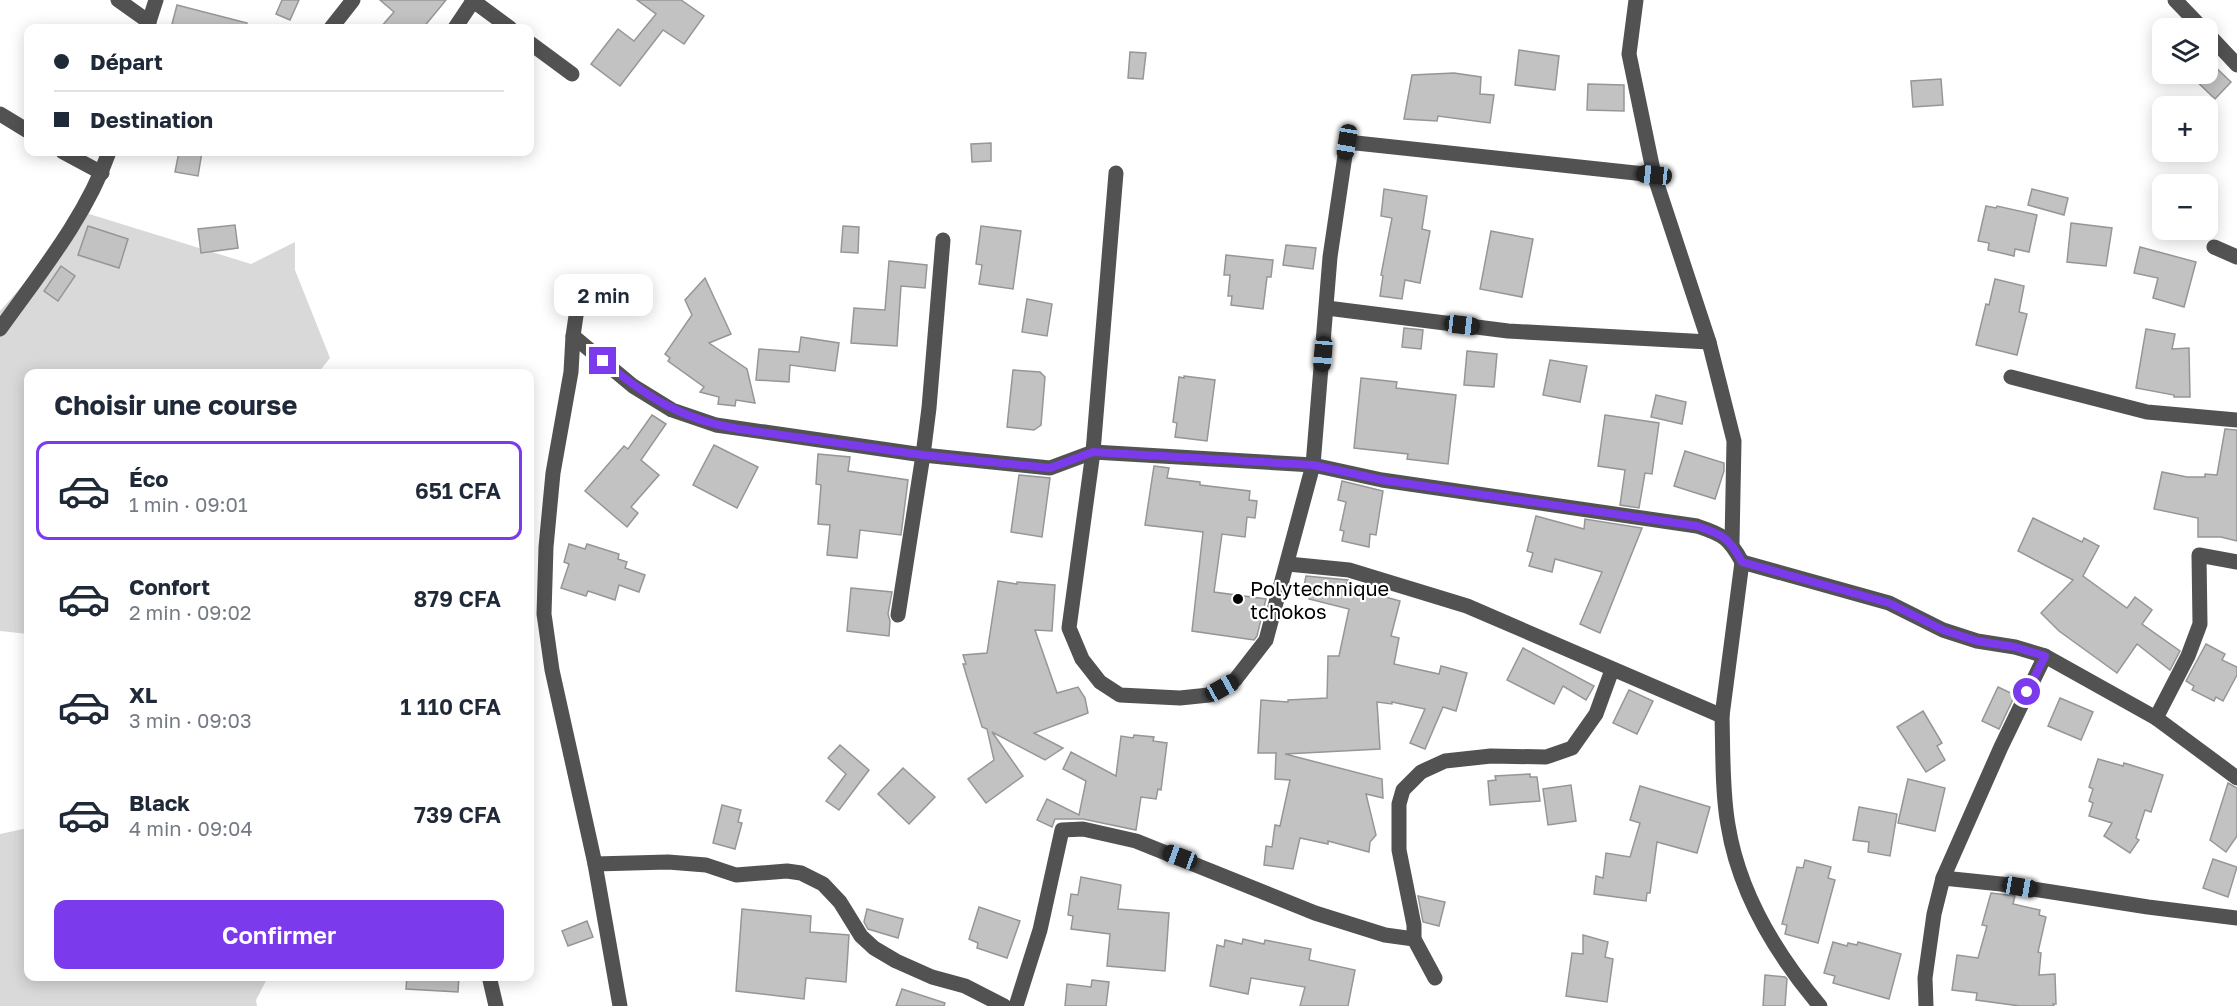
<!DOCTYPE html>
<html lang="fr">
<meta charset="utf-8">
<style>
body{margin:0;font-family:"Golos Text",sans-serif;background:#f2f2f3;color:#1f2937;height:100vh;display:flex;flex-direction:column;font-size:22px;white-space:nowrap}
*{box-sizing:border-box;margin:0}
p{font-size:20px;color:#747a83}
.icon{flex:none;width:33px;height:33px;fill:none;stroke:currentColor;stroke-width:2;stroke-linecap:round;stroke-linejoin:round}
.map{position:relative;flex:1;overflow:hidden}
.side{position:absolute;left:24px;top:369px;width:510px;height:612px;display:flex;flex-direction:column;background:#fff;border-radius:12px;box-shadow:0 3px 15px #0003}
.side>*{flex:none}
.hud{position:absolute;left:24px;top:24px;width:510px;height:132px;border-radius:12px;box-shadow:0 3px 15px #0003;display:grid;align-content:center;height:132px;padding:0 30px;background:#fff}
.tools{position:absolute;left:2152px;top:18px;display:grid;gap:12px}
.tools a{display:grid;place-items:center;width:66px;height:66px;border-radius:12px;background:#fff;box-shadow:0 3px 15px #0003;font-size:30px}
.end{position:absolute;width:27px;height:27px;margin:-14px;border:8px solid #7c3aed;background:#fff;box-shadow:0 0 0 3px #fff}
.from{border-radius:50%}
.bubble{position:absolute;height:42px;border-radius:12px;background:#fff;box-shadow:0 3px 15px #0003;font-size:20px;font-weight:600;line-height:42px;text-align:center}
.car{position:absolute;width:18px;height:36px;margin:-18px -9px;border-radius:8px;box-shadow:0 0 4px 2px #0007;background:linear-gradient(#222 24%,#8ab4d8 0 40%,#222 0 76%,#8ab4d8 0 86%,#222 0)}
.hud b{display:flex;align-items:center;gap:21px;height:57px;font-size:22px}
.hud b+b{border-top:2px solid #e0e1e3}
.hud i{width:15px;height:15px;background:#1f2937}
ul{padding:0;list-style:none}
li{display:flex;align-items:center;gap:18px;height:99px;margin:0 12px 9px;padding:0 18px;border:3px solid transparent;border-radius:12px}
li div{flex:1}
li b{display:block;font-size:22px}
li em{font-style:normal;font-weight:600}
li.current{border-color:#7c3aed}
li>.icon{width:54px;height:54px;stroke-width:1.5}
h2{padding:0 30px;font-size:27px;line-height:72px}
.primary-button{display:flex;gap:12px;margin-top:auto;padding:12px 30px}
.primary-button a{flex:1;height:69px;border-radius:12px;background:#7c3aed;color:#fff;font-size:24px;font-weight:600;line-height:69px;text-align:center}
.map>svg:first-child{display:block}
</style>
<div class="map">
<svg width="2237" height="1006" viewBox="0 0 2237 1006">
<rect width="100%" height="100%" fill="#fff"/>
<g fill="#d9d9d9">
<path d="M86,213l165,51 44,-22v28l35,88 -12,15 -290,1v260l-28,-3v-320z"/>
<path d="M28,828v148l240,1 -12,23 1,6h-257v-172z"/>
</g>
<g fill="#c2c2c2" stroke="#969696" stroke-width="1.5">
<path d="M282,0h17l-9,20 -14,-6z"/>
<path d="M380,0h66l-23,28h-43l14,-16z"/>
<path d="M637,0h44l23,16 -20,28 -21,-14 -43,56 -29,-22 27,-35 16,12 22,-27z"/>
<path d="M177,5l70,18 -1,5h-75z"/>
<path d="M1519,50l40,6 -4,34 -40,-5z"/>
<path d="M1130,52l16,1 -3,26 -15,-1z"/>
<path d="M2208,60l23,22 -16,17 -26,-25h19z"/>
<path d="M1454,73l27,4 -1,17 14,1 -4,28 -52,-7 -1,5 -33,-2 8,-44z"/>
<path d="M1941,79l2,26 -30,2 -2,-26z"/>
<path d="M1588,84l36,1v26l-37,-1z"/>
<path d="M991,143v18l-19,1 -1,-18z"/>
<path d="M179,152h23l-4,24 -23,-4z"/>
<path d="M1384,189l43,7 -5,33 8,2 -10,52 -15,-3 -3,19 -22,-3 3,-20 -2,-1 11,-57 -11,-2z"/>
<path d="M2032,189l36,9 -4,17 -36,-10z"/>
<path d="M1986,206l10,2 1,-2 40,9 -8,37 -14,-3 -1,7 -26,-6 1,-7 -11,-2z"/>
<path d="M2071,223l41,5 -6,38 -39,-4z"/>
<path d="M235,225l3,23 -37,5 -3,-24z"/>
<path d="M88,226l40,13 -9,29 -41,-13z"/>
<path d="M843,226l16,1 -1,26 -17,-1z"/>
<path d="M981,226l40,5 -8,58 -34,-5 3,-19 -6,-1z"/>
<path d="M1491,231l42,8 -11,58 -42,-8z"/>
<path d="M1286,245l30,3 -3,21 -30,-4z"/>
<path d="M2140,247l56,15 -12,45 -31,-9 5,-20 -24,-5z"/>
<path d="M1226,255l47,5 -2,17h-4l-4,32 -32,-4 1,-9h-4l2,-21h-6z"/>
<path d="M889,261l38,4 -2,23 -24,-2 -4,60 -46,-3 3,-35 31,2z"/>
<path d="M61,266l14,10 -17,25 -14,-10z"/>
<path d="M705,278l26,56 -22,9 38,26 8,34 -19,-3 -1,6 -17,-2 1,-7 -19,-5 4,-5 -36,-26 2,-3 -5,-4 27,-39 -7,-15z"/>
<path d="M1995,279l29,7 -5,26 8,2 -10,41 -41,-10 10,-41 3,1z"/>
<path d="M1027,299l25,5 -5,32 -25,-4z"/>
<path d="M1404,328l19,2 -2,19 -19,-2z"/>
<path d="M2146,329l29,5 -3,15 17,-1 1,49h-16v-2l-38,-7z"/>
<path d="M801,337l38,6 -4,28 -45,-6 -1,17 -33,-2 3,-31 40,3z"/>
<path d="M1467,351l30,3 -3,33 -30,-2z"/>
<path d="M1550,360l37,6 -7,36 -37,-7z"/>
<path d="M1013,370l27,2 5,5 -4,48 -7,5 -27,-3z"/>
<path d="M1184,376l31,4 -8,61 -32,-4 2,-14 -4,-1 6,-45 5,1z"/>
<path d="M1361,378l36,4 -1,6 60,7 -8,69 -41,-5 1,-5 -54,-6z"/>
<path d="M1656,395l30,7 -4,22 -31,-7z"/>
<path d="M652,415l14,9 -25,36 18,15 -28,32 7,6 -11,14 -42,-36 39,-45 4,3z"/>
<path d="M1605,415l54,8 -7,51 -7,-1 -6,35 -19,-3 5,-35 -27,-4z"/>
<path d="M2225,429l12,1v111l-16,-4h-23v-19l-44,-9 8,-37 25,5h18v-3l12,1z"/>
<path d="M714,445l44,22 -21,41 -44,-23z"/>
<path d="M1685,451l39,12v8l-9,28 -41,-13z"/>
<path d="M818,454l32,3 -2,14 60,9 -7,55 -41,-5 -3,28 -30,-3 3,-30 -12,-1 3,-39 -5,-1z"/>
<path d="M1154,466l15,2 -2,10 33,4v3l50,6 -1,9 8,1 -2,17 -8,-1 -2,20 -23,-3 -8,58 52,7 -9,37 -3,4 -62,-9 11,-99 -58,-7z"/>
<path d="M1019,475l31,3 -8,59 -31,-5z"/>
<path d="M1342,481l41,10 -7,44 -6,-1 -1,13 -27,-6 2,-10 -4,-1 6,-28 -8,-2z"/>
<path d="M1536,516l48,13 1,-10 57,9 -42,105 -20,-9 22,-52 -47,-13 -3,13 -23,-6 4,-13 -6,-2z"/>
<path d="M2033,518l49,24 2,-4 15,8 -16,30 44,32 8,-11 17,13 -10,14 38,27 -10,19 -33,-26 -20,29 -58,-42 -18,-18 32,-33 -55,-29z"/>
<path d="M569,544l16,5 2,-5 32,10 -1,5 9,3 -2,6 20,7 -6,17 -20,-7 -4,15 -27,-9 -2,5 -25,-8 8,-24 -5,-2z"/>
<path d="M1306,576l42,4 -2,6 54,15 -9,35 8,2 -5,26 45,10 2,-8 26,7 -11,38 -13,-4 -18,42 -15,-6 15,-34 -33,-7v2l-15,-2 3,47 -95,5 97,25 1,19 -17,-4 10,41 -6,7 -1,10 -41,-11v3l-28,-6 -7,31 -29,-4 2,-19 6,1 3,-22 5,1 10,-46 -15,-1 1,-26h-18l3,-53 27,2v-2l39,-2 1,-42h11l10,-47 -40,-10 2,-6 -8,-2z"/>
<path d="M998,581l19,3v-2l38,3 -3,46 -17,-1 22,63 21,-6 7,11 3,15 -54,20 29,15 -18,12 -53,-28 31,44 -37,27 -18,-24 26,-19 -7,-31 -5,-2 -19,-63h3l-3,-9 24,-2z"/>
<path d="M851,588l41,4 -4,22 2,7 -1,15 -42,-5z"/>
<path d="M2206,644l19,10 -3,6 15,7v8l-14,26 -7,-4 -2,4 -22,-11 2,-4 -8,-5z"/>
<path d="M1523,648l71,38 -8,14 -23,-14 -9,18 -47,-24z"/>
<path d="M1998,687l17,8 -16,34 -17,-8z"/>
<path d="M1629,690l24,11 -16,33 -24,-11z"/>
<path d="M2060,698l33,14 -12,28 -33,-14z"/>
<path d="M1923,711l19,32 -5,3 8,14 -19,12 -29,-45z"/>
<path d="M1134,735l20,2 -1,4 14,2 -6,47 -3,-1 -2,10 -15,-2 -5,33 -53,-11h-28l-3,8 -15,-7 10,-21 32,16 7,-34 -23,-12 8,-17 45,24 5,-40 12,2z"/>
<path d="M840,745l29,25 -30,40 -13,-9 20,-27 -18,-16z"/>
<path d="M2098,759l25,7 1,-3 39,12 -12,37 -6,-2 -9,28 3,2 -9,13 -26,-17 8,-13 -23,-7 4,-13 -4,-2 4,-12 -4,-2z"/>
<path d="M903,768l32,29 -26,27 -31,-30z"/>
<path d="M1530,774v3h7l3,24 -50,4 -2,-24 8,-1 -1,-4z"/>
<path d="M1908,779l37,9 -10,43 -37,-8z"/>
<path d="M2228,783l9,5v48l-11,16 -16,-12z"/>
<path d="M1571,785l5,36 -28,4 -5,-36z"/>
<path d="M1640,786l70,21 -13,46 -40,-11 -7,51h-3l-1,8 -52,-7 2,-18 7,2 3,-25 24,4 10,-34 -10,-3z"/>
<path d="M722,805l19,5 -3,12 4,1 -7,26 -22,-6z"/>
<path d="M1859,807l38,7 -7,42 -22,-4 1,-10 -16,-2z"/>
<path d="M2213,859l24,8 -9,30 -25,-9z"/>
<path d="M1805,860l26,7 -3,11 7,2 -17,63 -33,-9 2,-9 -5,-1 15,-57 6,1z"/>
<path d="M1081,877l40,8 -3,24 51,4 -4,58 -58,-5 3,-32 -39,-5 2,-13 -5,-1 3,-21 7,1z"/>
<path d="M1991,893l24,3 -2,8 27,6 -1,5 7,2 -8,35 3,1 -2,22 16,-1 1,30h-3l1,2h-34l-44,-6 1,-7 -25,-3 5,-35 21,3 9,-32 -5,-1z"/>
<path d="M1418,896l27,6 -6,24 -16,-4z"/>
<path d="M979,907l41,14 -13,37 -30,-10 1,-5 -9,-4z"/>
<path d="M742,909l69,7 -1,16 39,3 -3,47 -40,-4 -2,21 -68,-8z"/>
<path d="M867,909l36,10 -5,19 -30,-9 -4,-7z"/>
<path d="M587,921l6,16 -25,9 -6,-15z"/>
<path d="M1583,935l25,7 -3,15 8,2 -6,43 -41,-6 6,-43 11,1z"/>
<path d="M1243,939l21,5 1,-4 46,9 -2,11 46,10 -7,36h-48l5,-19 -54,-9 -3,16 -38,-8 7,-41 7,2 1,-7 17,4z"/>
<path d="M1833,942l14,4 1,-3 9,2 1,-3 43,12 -12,45 -56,-16 2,-7 -11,-3z"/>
<path d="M1765,975l20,2 2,2 -2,27h-22z"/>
<path d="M407,976h52l-1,16 -52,-3z"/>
<path d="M1092,980l17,2 -3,24h-41l2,-22 24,3z"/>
<path d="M902,989l43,14 -1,3h-48z"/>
</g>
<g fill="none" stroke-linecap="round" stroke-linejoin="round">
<g stroke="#525252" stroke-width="15">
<path d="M118,0l31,22"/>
<path d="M472,0l38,28"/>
<path d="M1636,0l-7,54 25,121 55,167 25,99 -2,102"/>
<path d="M2175,0l27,28"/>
<path d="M147,28l9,-28"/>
<path d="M331,28l22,-28"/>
<path d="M455,28l18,-27"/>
<path d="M2208,34l29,31"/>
<path d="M530,43l42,31"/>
<path d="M0,114l28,17"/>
<path d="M63,152l39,21"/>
<path d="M1116,173l-23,279 -24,176 13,31 18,23 20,13 60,3 29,-3 26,-15 31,-40 47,-175 17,-208 17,-115 307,33"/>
<path d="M2214,247l23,10"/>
<path d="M580,289l-7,47 -2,36 -18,101 -7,74 -2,67 8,56 43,194 25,142"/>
<path d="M1327,308l181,23 201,11"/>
<path d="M0,329c40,-56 86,-112 109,-177"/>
<path d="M573,336l60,50 39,24 44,15 207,30 6,-47 14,-168"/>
<path d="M2011,377l136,35 90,8"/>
<path d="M1288,564l61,6 118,36 255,110c1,35 0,75 6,109 11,69 48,129 92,181"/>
<path d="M898,615l25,-160 127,13 43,-16 220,13 69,15 315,46c27,9 32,12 45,36"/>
<path d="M1722,716l20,-154 147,41 54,27 34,11 38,6 30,9 111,62 81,60"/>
<path d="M2156,718l32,-62 12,-32 -1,-69 38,7"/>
<path d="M595,864l73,-2 38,3 30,10 51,-4 14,2 22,11 17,18 21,34 13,12 22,13 36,16 33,9 39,20"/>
<path d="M1943,878l58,6 147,23 89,11"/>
<path d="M489,976l7,30"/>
<path d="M1435,978l-21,-39v-14l-15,-75v-46l4,-14 18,-18 24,-11 46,-5 55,1 26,-9 24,-34 16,-44"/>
<path d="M1016,1006l24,-76 22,-100 21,-1 53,12 179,72 70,22 29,4"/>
<path d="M1926,1006l-1,-28 9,-64 9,-36 58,-131 44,-91"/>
</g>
</g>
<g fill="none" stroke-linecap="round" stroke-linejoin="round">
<path stroke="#7c3aed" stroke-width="8" d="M603,361c44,36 79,59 136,68l184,26 127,13 43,-16 220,13 69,15 315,46c27,9 32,12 45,36l147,41 54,27 34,11 38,6 30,9 -18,36"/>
</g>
<circle fill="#000" stroke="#fff" stroke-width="2" cx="1238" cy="599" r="6"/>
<g text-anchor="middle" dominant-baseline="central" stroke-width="4.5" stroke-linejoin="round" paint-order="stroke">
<g font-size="20" fill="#000" stroke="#fff" text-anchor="start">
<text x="1250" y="588">Polytechnique<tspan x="1250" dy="23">tchokos</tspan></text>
</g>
</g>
</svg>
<div class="tools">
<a><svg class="icon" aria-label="layers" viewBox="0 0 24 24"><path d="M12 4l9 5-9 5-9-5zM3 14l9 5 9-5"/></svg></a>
<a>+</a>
<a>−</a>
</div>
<i class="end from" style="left:2027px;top:692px"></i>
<i class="end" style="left:603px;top:361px"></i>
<div class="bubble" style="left:554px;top:274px;width:99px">2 min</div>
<i class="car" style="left:1347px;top:142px;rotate:189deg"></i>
<i class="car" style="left:1654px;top:175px;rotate:276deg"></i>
<i class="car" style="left:1462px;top:325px;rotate:97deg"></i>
<i class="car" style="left:1323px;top:354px;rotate:185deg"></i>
<i class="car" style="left:1222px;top:688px;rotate:61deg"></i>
<i class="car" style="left:1180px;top:857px;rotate:290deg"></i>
<i class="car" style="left:2020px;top:887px;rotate:100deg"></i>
<div class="hud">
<b><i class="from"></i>Départ</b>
<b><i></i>Destination</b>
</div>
<section class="side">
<h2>Choisir une course</h2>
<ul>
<li class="current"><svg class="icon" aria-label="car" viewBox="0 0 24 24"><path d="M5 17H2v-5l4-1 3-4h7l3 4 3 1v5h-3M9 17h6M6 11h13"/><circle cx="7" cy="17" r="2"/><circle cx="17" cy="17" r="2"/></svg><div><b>Éco</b><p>1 min · 09:01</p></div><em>651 CFA</em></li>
<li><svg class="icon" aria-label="car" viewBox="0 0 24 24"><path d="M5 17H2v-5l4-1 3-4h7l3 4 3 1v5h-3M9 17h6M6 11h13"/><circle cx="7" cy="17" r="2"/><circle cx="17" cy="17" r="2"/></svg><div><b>Confort</b><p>2 min · 09:02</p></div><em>879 CFA</em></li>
<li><svg class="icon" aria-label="car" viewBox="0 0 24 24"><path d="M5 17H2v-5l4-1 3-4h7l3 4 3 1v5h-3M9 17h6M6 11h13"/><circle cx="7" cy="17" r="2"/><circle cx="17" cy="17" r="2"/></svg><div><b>XL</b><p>3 min · 09:03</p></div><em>1 110 CFA</em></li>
<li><svg class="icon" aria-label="car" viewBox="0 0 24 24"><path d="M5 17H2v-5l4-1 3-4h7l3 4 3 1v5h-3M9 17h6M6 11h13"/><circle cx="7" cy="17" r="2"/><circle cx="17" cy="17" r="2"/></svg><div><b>Black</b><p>4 min · 09:04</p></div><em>739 CFA</em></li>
</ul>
<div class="primary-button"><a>Confirmer</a></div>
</section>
</div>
